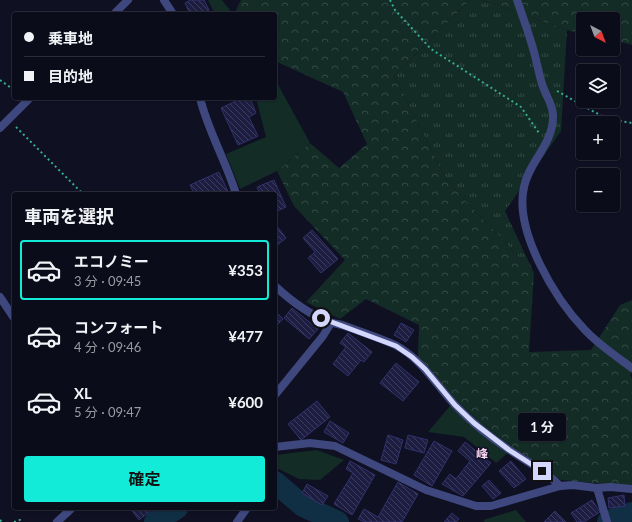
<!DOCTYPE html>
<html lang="ja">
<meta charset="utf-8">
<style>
body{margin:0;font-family:Lato,"Noto Sans JP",sans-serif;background:#191a27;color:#f1f3f6;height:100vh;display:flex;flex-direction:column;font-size:15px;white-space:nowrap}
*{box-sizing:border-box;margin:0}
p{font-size:13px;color:#9a9ba2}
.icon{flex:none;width:22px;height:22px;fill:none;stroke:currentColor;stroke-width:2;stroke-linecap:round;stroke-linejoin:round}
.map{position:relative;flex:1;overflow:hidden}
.sheet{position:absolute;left:12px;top:192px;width:265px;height:318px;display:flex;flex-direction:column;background:#0b0c1a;border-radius:4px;box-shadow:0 1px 3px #0004,0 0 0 1px #2b2c39}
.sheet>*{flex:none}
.banner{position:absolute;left:12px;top:12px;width:265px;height:88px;border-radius:4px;box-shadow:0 1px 3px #0004,0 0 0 1px #2b2c39;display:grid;align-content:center;height:88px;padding:0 12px;background:#0b0c1a}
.needle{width:26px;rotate:139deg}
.buttons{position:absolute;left:576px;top:12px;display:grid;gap:8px}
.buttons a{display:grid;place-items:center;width:44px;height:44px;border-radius:4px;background:#0b0c1a;box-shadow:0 1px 3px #0004,0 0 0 1px #2b2c39;font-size:20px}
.end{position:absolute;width:18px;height:18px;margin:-9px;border:5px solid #d4d7fc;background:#111;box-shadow:0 0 0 2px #111}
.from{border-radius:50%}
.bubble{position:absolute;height:28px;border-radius:4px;background:#0b0c1a;box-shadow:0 1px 3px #0004,0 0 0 1px #2b2c39;font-size:13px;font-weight:700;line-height:28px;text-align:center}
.banner b{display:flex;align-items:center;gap:14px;height:38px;font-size:15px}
.banner b+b{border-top:1px solid #2b2c39}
.banner i{width:10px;height:10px;background:#f1f3f6}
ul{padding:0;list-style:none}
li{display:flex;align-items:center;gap:12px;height:60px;margin:0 8px 6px;padding:0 4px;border:2px solid transparent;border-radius:4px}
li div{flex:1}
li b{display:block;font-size:15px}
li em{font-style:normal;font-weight:700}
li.current{border-color:#11ebd7}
li>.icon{width:36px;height:36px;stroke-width:1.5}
h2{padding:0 12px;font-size:18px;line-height:48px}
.action{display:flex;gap:8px;margin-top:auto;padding:8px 12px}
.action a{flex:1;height:46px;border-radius:4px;background:#11ebd7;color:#111;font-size:16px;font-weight:700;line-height:46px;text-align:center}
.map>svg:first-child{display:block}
</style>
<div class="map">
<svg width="632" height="522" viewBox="0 0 632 522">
<defs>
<pattern id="grass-tufts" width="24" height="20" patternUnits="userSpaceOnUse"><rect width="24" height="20" fill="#132c26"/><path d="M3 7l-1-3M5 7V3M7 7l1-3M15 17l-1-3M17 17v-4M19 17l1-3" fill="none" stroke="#344a46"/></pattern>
<pattern id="forest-crowns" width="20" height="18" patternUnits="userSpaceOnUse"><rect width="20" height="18" fill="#132c26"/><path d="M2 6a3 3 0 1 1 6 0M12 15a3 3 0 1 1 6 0" fill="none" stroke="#344a46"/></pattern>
<pattern id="building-back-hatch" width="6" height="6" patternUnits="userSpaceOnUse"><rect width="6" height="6" fill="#1d1d42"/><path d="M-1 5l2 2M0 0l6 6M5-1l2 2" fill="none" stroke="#3d3d5e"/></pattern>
</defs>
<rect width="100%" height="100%" fill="#0f1022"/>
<path fill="url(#grass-tufts)" d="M470,0h13l84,30 -6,101 -56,80 29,62 -87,-92 -53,-105z"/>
<g fill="url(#forest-crowns)">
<path d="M241,0h229l-76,76 53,105 87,92 -5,79 62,-2 29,-45 12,-5v73l-2,2 2,3v107l-4,1 -67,-6 -47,-32 -59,-48 -37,-43 1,-32 -53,-26 -26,20 -34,-17 39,-42 -51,-54 -17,-35 33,-28 29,25 28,-24 -24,-52 -68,-31v-47h-41z"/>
<path d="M483,0h149v45l-19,-5v-21h-30v15l-16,-4z"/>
</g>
<g fill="#132c26">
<path d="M208,0h14l11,14h-18z"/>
<path d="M275,79l35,64 -33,28 -37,18 -14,-35 40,-17 -10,-39h19z"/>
<path d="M455,400l59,48 -18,15 -32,-26 -36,-5z"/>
<path d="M317,450l27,10 -24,20 -21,-1 -24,-12v-12z"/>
<path d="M516,510l10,12h-41l-2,-2z"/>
</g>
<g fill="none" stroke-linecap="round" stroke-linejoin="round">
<g stroke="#112f44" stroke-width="22">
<path d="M275,482l28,24 35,16"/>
<path d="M155,522l22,-14"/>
<path d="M608,522l13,-6 11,-3"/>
</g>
</g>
<g fill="url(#building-back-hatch)" stroke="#31316c">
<path d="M190,0h14l5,10 -8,4h-11l-5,-11z"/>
<path d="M242,98h8l6,15 -7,4 9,19 -20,9 -17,-37z"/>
<path d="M219,172l10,22h-35l-4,-9z"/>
<path d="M274,180l12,27 -11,5v-18h-15l-3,-7z"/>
<path d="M277,226l9,12 -11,9v-19z"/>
<path d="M312,230l26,29 -17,14 -13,-15 7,-6 -12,-14z"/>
<path d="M292,308l26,21 -9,10 -25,-21z"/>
<path d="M275,311l8,8 -8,8z"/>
<path d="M401,323l13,7 -8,12 -12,-7z"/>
<path d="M348,333l24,19 -8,10 -3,-2 -13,16 -15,-12 13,-17 -6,-4z"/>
<path d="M396,363l23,19 -16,19 -23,-18z"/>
<path d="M317,401l13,16 -29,23 -13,-16z"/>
<path d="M330,421l19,12 -6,10 -19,-11z"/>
<path d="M388,435l15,5 -7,24 -15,-4z"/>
<path d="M408,435l20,5 -4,13 -19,-5z"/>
<path d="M434,441l18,10 -20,35 -18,-11z"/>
<path d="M465,442l26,21 -28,33 -21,-12 8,-10 6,5 14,-18 -12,-10z"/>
<path d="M350,461l25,14 -23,40 -18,-11 19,-31 -7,-4z"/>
<path d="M511,461l15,18 -12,9 -15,-17z"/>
<path d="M489,480l12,13 -8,6 -11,-13z"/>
<path d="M398,482l20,12 -16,28h-38l-6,-3 6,-10 14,8z"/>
<path d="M307,484l21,12 -6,9 -20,-12z"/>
<path d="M624,495l1,11 -16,2 -1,-10z"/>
<path d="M592,500l8,12 -16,10h-7l-6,-9z"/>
<path d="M130,508h24l-15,12z"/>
<path d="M555,511l11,11h-22z"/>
<path d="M452,513l7,6 -3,3h-12z"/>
</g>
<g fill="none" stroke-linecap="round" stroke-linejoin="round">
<g stroke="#37ac8f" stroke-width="2" stroke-dasharray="2 3" stroke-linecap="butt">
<path d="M390,0l5,10 36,39 90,58 18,26"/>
<path d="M0,80l14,10"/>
<path d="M557,91l50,28 25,4"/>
<path d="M16,127l67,67"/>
<path d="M0,520l2,2"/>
<path d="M14,522l6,-2 2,2"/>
</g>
<g stroke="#3e487e" stroke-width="8">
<path d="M164,0l9,14"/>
<path d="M517,0c6,17 12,34 17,52 3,11 5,22 8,32 3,10 11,21 11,31 1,29 -24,46 -29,72 -10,44 31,112 61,143 14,15 31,26 47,38"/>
<path d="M114,14l14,-14"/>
<path d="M200,98c8,33 26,63 36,96"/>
<path d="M0,128l30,-30"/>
<path d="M275,286c15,14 35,29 55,36 5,2 10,2 15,4 16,6 35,12 50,19 26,13 41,40 60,60 16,17 36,33 56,46 16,11 35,20 49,35"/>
<path d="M0,297l14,21"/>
<path d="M275,395l48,-59 8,-13"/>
<path d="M275,447l35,-4 25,3 91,44 50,16h15l69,-20 13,-1 24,3 13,-1 22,2"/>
<path d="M597,488l10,34"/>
<path d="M57,522l15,-14"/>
<path d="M237,522l10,-14"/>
</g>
</g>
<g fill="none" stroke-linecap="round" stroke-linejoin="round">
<path stroke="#d4d7fc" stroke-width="5" d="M321,318l75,28 16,11 13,12 30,36 19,18 35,27 33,21"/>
</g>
<g text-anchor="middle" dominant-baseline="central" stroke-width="3" stroke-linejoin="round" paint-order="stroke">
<g font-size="12" font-weight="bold" fill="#fcd6f5" stroke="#0f1022">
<text x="482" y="453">峰</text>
</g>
</g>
</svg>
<div class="buttons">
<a><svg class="needle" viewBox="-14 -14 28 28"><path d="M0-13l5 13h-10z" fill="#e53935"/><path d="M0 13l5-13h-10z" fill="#9a9ba2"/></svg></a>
<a><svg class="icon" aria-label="layers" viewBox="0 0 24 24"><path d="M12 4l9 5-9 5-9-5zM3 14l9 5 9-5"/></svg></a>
<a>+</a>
<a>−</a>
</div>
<i class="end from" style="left:321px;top:318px"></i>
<i class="end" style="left:542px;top:471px"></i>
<div class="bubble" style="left:518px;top:413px;width:48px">1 分</div>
<div class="banner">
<b><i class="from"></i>乗車地</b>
<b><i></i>目的地</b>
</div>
<section class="sheet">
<h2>車両を選択</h2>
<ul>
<li class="current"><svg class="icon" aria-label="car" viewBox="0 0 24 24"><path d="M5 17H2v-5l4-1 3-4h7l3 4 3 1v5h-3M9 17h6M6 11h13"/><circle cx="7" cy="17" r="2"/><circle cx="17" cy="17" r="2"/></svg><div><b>エコノミー</b><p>3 分 · 09:45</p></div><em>¥353</em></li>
<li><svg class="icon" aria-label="car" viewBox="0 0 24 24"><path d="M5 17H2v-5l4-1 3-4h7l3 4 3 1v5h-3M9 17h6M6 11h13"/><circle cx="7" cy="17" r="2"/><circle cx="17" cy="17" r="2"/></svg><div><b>コンフォート</b><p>4 分 · 09:46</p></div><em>¥477</em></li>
<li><svg class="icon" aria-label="car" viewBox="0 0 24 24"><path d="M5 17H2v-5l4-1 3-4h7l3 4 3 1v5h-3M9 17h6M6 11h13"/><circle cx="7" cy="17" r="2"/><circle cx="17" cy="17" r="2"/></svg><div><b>XL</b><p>5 分 · 09:47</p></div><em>¥600</em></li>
</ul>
<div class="action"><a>確定</a></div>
</section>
</div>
